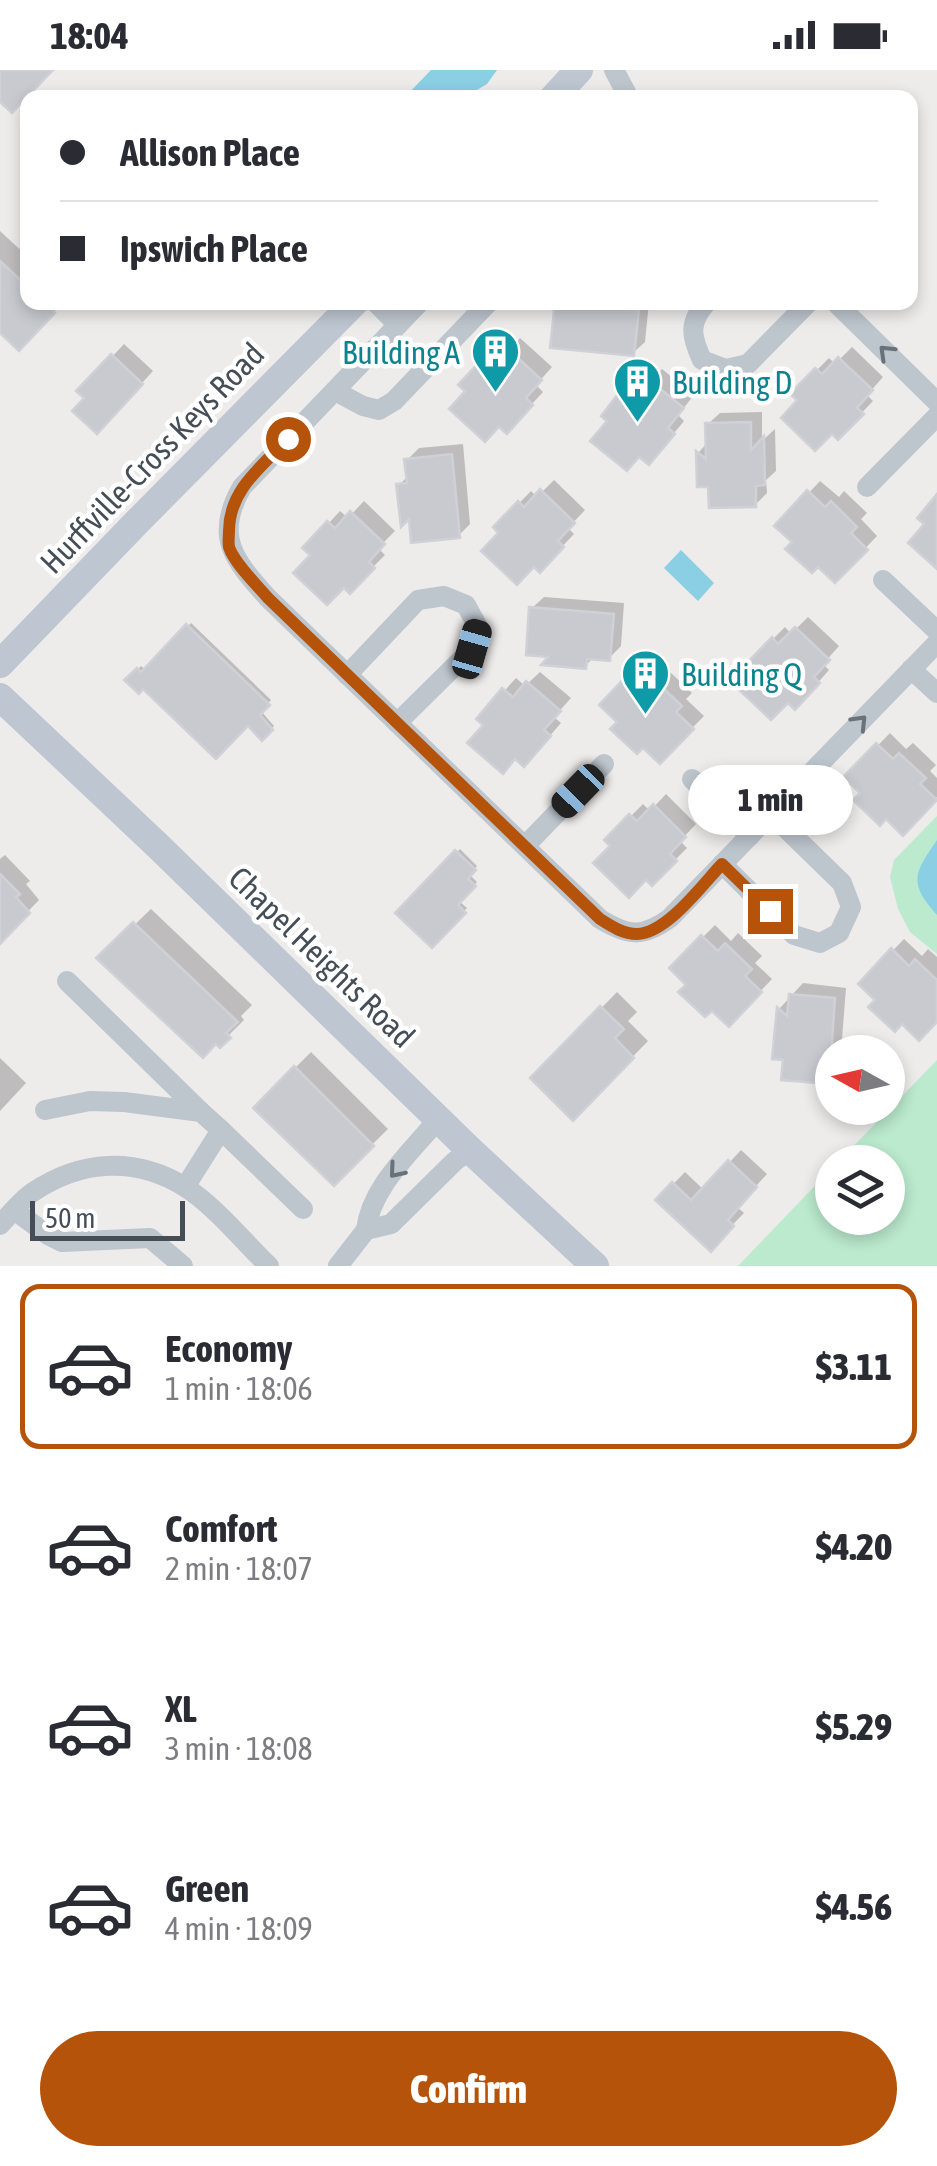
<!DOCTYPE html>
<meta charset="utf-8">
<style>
body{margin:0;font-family:"Asap Condensed",sans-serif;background:#f2f2f3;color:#2b2b33;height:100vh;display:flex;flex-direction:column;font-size:38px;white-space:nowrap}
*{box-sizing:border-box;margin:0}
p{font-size:32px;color:#7c7c81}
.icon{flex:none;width:55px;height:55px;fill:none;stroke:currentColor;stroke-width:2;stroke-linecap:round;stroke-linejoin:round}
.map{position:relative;height:1196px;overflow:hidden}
.details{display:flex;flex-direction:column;background:#fff;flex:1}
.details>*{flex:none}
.top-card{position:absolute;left:20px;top:20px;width:898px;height:220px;border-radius:20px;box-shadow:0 5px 15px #0003;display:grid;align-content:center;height:220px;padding:0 40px;background:#fff}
.needle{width:65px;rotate:278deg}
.buttons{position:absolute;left:815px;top:965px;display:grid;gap:20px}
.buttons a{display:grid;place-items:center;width:90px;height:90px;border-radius:50%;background:#fff;box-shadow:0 5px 15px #0003;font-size:50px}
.scale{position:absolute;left:30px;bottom:25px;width:155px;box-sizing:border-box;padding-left:10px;border:5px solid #454e57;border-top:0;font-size:28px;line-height:35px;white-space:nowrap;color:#454e57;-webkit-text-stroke:8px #fff;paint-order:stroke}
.end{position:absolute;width:45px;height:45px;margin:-22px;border:12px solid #b45309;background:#fff;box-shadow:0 0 0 5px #fff}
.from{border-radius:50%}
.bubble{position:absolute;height:70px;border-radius:35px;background:#fff;box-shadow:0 5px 15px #0003;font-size:32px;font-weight:800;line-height:70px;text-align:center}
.car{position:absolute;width:30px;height:60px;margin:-30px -15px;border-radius:12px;box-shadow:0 0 8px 2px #0007;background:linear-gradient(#222 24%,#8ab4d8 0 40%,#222 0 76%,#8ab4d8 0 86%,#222 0)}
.top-card b{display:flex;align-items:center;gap:35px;height:95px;font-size:38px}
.top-card b+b{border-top:2px solid #e1e1e2}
.top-card i{width:25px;height:25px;background:#2b2b33}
ul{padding:18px 0 0;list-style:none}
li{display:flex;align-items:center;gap:30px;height:165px;margin:0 20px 15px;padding:0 20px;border:5px solid transparent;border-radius:20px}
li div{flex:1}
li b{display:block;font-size:38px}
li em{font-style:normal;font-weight:800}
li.active{border-color:#b45309}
li>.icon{width:90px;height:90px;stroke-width:1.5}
.button{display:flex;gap:20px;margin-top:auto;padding:20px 40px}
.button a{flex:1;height:115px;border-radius:60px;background:#b45309;color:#fff;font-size:40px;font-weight:800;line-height:115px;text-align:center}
.status{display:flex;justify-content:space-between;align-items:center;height:70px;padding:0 50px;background:#fff;direction:ltr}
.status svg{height:28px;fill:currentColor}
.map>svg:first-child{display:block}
</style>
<div class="status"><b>18:04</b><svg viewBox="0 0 49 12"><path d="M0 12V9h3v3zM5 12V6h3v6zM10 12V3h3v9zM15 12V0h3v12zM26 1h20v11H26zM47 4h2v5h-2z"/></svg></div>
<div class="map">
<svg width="937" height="1196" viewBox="0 0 937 1196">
<rect width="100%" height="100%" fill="#eeebeb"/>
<g fill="#bbeace">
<path d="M937,746v138l-27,-22 -12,-23 -8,-32 4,-17z"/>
<path d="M937,990v206h-199l94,-98v50h56v-56h-50z"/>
</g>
<g fill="#8bcfe4">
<path d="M431,0h66l-10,14 -22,13h-60z"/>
<path d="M681,480l33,33 -16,18 -34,-33z"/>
<path d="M937,770v75c-29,-32 -23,-42 0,-75z"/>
</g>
<g fill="#0003">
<path d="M0,161l28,26v45h35l-44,46 -19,-18z"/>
<path d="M558,232h91l-4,40 -12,11z"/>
<path d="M520,268l32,29 -16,18 7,7 -25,27 -50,-28 -6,-6 35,-37 7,7z"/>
<path d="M124,274l29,27 -44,48 -29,-28z"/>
<path d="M852,277l31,30 -16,18 6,6 -23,24 -49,-25 -7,-7 35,-35 6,6z"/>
<path d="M662,299l32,26 -16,20 6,6 -24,29 -50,-29 17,-34 12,-12 9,8z"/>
<path d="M762,342v29l13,-12 1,42 -10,9 1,13 -12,12 -44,-20h-12v-33l9,-10v-18l12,-11z"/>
<path d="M463,374l7,80 -12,12 -47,-22 -12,-29 10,-10 -2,-15 12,-12z"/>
<path d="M554,410l31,30 -17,18 6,6 -34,36 -44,-43 35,-36 6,6z"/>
<path d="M820,411l19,16 5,-6 23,22 -6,6 16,17 -42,44 -57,-54z"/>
<path d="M364,431l31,30 -17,17 7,7 -35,35 -44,-42 34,-37 8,7z"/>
<path d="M544,527l80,6 -3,43 -12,12 -15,-1 -9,9 -32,-11 -21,-47z"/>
<path d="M808,547l31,29 -16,18 6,6 -22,25 -50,-26 16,-30 12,-12 6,7z"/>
<path d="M191,553l80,77 -10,11 13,15 -12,12 -14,-15 -120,-43 13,-14 5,4z"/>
<path d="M645,590l18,17 6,-6 23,22 -6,6 18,17 -44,45 -58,-56z"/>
<path d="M540,602l31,26 -17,19 7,6 -25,29 -57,-33 37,-41 9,8z"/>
<path d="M890,663l16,16 7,-6 23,22 -6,6 7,7v19l-34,35 -56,-55z"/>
<path d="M666,724l30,30 -16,17 7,7 -35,35 -45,-43 36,-36 7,7z"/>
<path d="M460,779l17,17 -8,8 8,8 -18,19 8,7 -35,36 -33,-32z"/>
<path d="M5,785l25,26 -4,3 13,16 -32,33 -7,-4v-70z"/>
<path d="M151,839l101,96 -11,11 3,4 -24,24 -120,-86z"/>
<path d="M715,855l16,16 7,-8 24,23 -7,7 17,16 -43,45 -57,-56z"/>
<path d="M904,869l18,17 6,-7 9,8v62l-76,-35z"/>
<path d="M803,913l43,5 -5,64h-9v25l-4,5 -42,-25 -11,-1 5,-48z"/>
<path d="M617,922l20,20 -9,9 20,20 -75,77 -40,-40z"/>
<path d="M311,982l77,77 -54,53 -78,-75z"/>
<path d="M0,988l26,25 -26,28z"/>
<path d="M741,1080l26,24 -30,33 7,6 -34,35 -52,-48 27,-28 19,18z"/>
</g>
<g fill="#c8cad0" stroke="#cfd1d6" stroke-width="2.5">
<path d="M0,0h53l-41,43 -12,-11z"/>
<path d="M0,191l28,26v15h16l11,11 -36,38 -19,-18z"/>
<path d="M555,232h60l-1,5 25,3 -5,46 -84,-8z"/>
<path d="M507,278l35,32 -16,18 7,7 -26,29 -8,-7 -14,15 -36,-33 16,-18 -7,-6 25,-27 9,7z"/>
<path d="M111,284l32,30 -46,50 -25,-23 12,-13 -8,-7z"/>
<path d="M838,287l35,33 -16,18 7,6 -26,26 -6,-6 -17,17 -34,-33 16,-18 -7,-6 25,-26 7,6z"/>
<path d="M648,309l36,29 -16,20 7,6 -26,31 -10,-8 -12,14 -37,-30 17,-20 -6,-5 24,-31 11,9z"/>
<path d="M751,352v28l13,-14 1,49 -9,1v21l-47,1 -1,-21h-11l-1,-36 10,8 -1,-36z"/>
<path d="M452,384l8,84 -49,5 -2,-24 -8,8 -5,-43 11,-1 -3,-24z"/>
<path d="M540,419l35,34 -17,18 6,6 -24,26 -6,-6 -17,18 -36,-34 17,-18 -5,-6 25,-26 6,6z"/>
<path d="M807,420l18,17 6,-6 26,26 -6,6 17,17 -33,33 -17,-16 -6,6 -27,-24 7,-7 -18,-16z"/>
<path d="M937,424v75l-29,-26 16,-19 -7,-6z"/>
<path d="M350,441l35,33 -16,18 6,6 -25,26 -6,-6 -17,17 -34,-32 17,-18 -8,-7 25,-27 8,7z"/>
<path d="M529,537l85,7 -4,47 -23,-2 -1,10 -45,-4 7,-8 -22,-2z"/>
<path d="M186,554l84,81 -10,10 13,15 -11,11 -14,-15 -32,33 -73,-70 -4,5 -15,-14 13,-12 4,4z"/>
<path d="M795,557l35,33 -16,17 6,6 -25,27 -7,-7 -17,17 -35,-33 17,-18 -6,-6 25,-26 6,7z"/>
<path d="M632,600l18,17 6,-6 26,25 -6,6 18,17 -34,35 -17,-16 -6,6 -27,-25 7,-7 -18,-17z"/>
<path d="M526,611l35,30 -17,19 7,6 -27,31 -9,-8 -12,15 -36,-31 16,-18 -7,-6 26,-31 11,9z"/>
<path d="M876,673l17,16 6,-6 27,25 -6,6 17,16 -34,36 -17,-17 -6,7 -27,-26 7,-7 -17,-16z"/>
<path d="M653,734l33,33 -16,17 7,7 -25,25 -6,-6 -17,18 -36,-35 17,-17 -6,-6 25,-26 8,7z"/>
<path d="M455,780l21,20 -8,9 8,7 -18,19 8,8 -34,35 -37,-35z"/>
<path d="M0,804l20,20 -4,3 14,16 -30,31z"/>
<path d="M133,852l105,100 -12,11 5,5 -11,10 -4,-4 -13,14 -107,-100z"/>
<path d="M701,865l17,16 7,-8 27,26 -7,7 17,16 -33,35 -17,-16 -7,6 -27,-25 8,-7 -17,-17z"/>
<path d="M891,878l18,18 6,-7 22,21v42l-18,19 -17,-17 -7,8 -27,-25 7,-7 -17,-16z"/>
<path d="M789,924l46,4 -6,86 -48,-4 2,-20 -11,-1 5,-52 10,9z"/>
<path d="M600,936l24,23 -9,9 19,20 -61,63 -43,-43z"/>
<path d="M294,996l80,80 -40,40 -81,-78z"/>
<path d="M728,1090l29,27 -29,33 6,6 -23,26 -56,-52 17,-18 19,18z"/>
</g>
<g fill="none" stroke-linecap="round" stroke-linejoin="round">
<g stroke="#bdc5cd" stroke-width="20">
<path d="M614,0l15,28"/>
<path d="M375,232l23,23"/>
<path d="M420,232l-178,185c-29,50 -7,74 26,111l332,321c28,17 43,19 70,-1l267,-275"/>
<path d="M707,232c-19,21 -16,34 -5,58l24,9 22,-5 61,-62"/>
<path d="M835,232l102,100"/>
<path d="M335,321l28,15 16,4 15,-9 95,-99"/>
<path d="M867,417l70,-71"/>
<path d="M883,510l54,51"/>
<path d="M911,599l26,24"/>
<path d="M347,605l71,-75 26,-4 22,9 12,22 -6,22 -75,74"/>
<path d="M692,709l58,57"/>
<path d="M525,776l79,-82"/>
<path d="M722,794l72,71 26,8 19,-10 12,-26 -9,-24 -71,-69"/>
<path d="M67,911l134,131"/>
<path d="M45,1040l45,-9 34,1 77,10 20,18 -36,57"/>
<path d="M221,1060l82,79"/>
<path d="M14,1140l34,25 14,7 88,-4 33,28"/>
<path d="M0,1155c10,-11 21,-25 33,-33 48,-32 102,-36 152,-5 31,20 57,53 84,79"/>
<path d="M366,1160c5,-44 46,-78 72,-111"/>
<path d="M338,1196l28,-36 25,-6 64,-63 15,-11"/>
</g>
<g stroke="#bdc6d1" stroke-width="28">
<path d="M553,28l26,-28"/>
<path d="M0,594l136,-141 219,-221"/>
<path d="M0,627l157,148 313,305 125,116"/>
</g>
</g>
<defs><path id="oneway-chevron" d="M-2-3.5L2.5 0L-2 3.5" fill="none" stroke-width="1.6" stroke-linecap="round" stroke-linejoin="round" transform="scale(2.5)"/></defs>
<g stroke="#69727a">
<use href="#oneway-chevron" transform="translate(886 282) rotate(-136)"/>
<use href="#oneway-chevron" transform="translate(860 652) rotate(-46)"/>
<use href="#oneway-chevron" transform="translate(396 1101) rotate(130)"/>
</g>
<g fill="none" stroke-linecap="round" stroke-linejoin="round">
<path stroke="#b45309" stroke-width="12" d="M288,369c-26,27 -59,51 -59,92 0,5 -1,11 0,16 5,16 28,38 39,51l332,321c11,7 23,15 37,15 30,-1 65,-49 85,-70l48,47"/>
</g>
<defs>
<symbol id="building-pin" viewBox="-11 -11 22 30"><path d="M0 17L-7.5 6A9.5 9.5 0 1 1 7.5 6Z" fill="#0f9aa8" stroke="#fff"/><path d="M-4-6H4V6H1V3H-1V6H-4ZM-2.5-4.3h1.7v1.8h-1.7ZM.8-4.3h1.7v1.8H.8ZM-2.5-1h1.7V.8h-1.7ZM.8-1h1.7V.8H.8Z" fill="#fff"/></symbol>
</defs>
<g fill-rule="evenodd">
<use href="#building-pin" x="468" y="254" width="55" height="75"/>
<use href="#building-pin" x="610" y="284" width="55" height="75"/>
<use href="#building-pin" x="618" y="576" width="55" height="75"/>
</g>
<g text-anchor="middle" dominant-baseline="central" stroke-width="9" stroke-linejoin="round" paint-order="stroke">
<g font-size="32" fill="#0d838f" stroke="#fff" text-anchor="start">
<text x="460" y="282" text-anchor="end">Building A</text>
<text x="672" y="312">Building D</text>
<text x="681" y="604">Building Q</text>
</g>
<g font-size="32" fill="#454e57" stroke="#fff">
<text transform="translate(152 388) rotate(-46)">Hurffville-Cross Keys Road</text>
<text transform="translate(322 887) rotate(44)">Chapel Heights Road</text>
</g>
</g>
</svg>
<div class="buttons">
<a><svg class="needle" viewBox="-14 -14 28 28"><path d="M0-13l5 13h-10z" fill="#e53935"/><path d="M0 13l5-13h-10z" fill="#7c7c81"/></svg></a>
<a><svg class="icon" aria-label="layers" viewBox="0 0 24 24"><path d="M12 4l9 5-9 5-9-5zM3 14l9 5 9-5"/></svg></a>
</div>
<div class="scale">50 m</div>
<i class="end from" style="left:288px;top:369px"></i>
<i class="end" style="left:770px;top:841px"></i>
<div class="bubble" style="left:688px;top:695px;width:165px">1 min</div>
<i class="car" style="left:472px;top:579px;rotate:16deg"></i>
<i class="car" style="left:578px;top:721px;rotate:224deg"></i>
<div class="top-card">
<b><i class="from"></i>Allison Place</b>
<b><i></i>Ipswich Place</b>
</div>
</div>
<section class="details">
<ul>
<li class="active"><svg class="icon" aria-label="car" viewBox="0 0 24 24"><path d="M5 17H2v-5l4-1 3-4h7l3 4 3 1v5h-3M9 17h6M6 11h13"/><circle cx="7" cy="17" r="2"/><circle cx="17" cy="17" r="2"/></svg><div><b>Economy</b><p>1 min · 18:06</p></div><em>$3.11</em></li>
<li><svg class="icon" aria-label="car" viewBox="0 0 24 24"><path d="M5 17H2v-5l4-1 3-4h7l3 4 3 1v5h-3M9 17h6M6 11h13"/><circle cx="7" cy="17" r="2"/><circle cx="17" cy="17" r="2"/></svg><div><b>Comfort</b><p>2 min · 18:07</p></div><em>$4.20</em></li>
<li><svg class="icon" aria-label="car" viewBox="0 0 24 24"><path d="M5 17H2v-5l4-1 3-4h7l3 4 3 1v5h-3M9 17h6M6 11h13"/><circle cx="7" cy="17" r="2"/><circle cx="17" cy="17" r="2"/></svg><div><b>XL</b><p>3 min · 18:08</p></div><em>$5.29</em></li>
<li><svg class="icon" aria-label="car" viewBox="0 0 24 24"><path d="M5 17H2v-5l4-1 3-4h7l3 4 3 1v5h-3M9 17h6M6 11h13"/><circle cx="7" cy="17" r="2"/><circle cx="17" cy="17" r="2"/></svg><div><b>Green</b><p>4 min · 18:09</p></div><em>$4.56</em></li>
</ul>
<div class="button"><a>Confirm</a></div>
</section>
